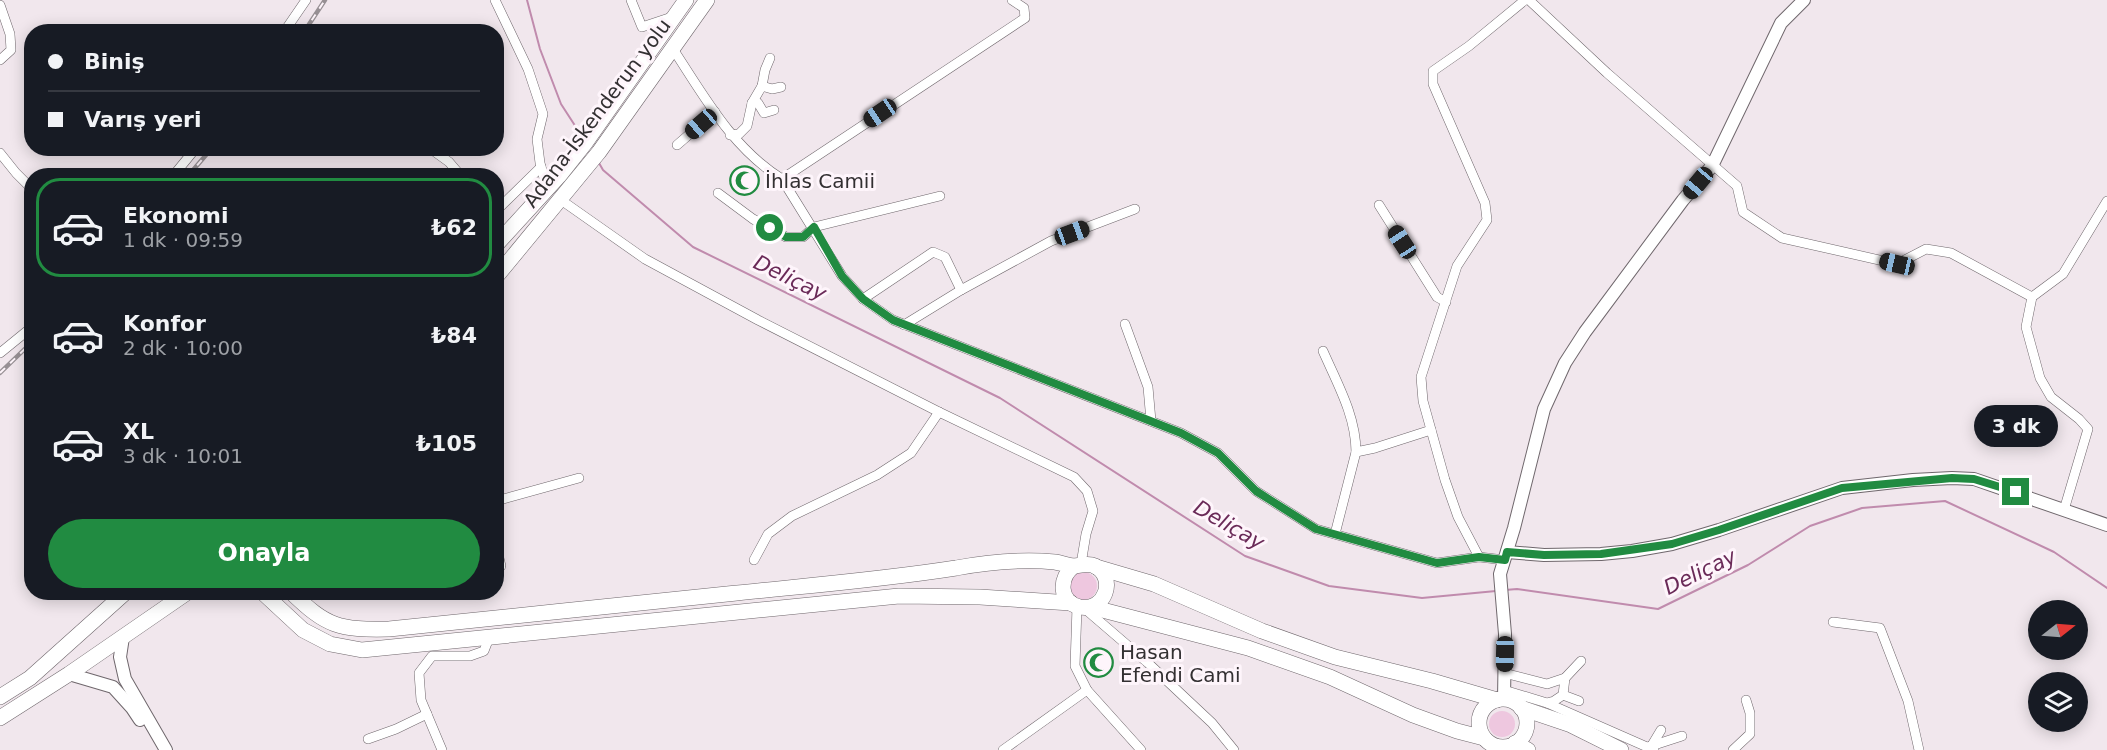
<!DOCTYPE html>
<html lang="tr">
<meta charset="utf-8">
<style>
body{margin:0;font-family:"DejaVu Sans",sans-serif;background:#242831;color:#f1f3f6;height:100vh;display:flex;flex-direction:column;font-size:22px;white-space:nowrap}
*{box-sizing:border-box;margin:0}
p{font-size:20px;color:#9ea1a6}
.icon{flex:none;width:33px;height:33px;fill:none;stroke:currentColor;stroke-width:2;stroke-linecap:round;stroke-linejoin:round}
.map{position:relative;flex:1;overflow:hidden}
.drawer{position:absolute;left:24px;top:168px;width:480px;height:432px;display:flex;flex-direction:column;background:#171b24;border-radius:24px;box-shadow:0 3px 15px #0003}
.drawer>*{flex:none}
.guide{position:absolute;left:24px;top:24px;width:480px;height:132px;border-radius:24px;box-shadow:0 3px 15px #0003;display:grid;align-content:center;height:132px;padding:0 24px;background:#171b24}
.needle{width:39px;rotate:73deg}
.tools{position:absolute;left:2028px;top:600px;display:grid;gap:12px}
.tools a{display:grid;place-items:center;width:60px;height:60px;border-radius:50%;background:#171b24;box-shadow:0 3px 15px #0003;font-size:30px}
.end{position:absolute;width:27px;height:27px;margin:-14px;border:8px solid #218b41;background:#fff;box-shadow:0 0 0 3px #fff}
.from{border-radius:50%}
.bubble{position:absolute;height:42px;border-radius:21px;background:#171b24;box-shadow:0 3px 15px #0003;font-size:20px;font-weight:600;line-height:42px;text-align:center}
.car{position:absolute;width:18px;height:36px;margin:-18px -9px;border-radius:8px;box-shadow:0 0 4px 2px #0007;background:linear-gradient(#222 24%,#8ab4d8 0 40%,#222 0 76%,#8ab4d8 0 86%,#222 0)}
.guide b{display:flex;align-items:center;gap:21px;height:57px;font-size:22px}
.guide b+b{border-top:2px solid #363941}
.guide i{width:15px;height:15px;background:#f1f3f6}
ul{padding:10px 0 0;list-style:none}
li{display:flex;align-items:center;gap:18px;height:99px;margin:0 12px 9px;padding:0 12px;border:3px solid transparent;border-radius:24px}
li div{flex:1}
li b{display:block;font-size:22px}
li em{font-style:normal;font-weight:600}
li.selected{border-color:#218b41}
li>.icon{width:54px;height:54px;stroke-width:1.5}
.cta{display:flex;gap:12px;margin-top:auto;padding:12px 24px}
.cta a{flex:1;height:69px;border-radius:36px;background:#218b41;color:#fff;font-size:24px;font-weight:600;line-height:69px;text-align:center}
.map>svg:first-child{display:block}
</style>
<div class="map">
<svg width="2107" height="750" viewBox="0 0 2107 750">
<rect width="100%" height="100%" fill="#f1e7ed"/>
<g fill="#eec7df">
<circle cx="1083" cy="586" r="14"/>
<circle cx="1502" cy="724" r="13"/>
</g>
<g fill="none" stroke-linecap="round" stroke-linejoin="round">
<g stroke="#c08bad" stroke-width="2">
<path d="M527,0l13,49 21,55 22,34"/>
<path d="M599,163l4,7 90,77 307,151 245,158 84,30 93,12 74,-7"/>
<path d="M1505,590l12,-1 141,20 90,-44 62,-39 52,-18 83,-7 109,51 53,36"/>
</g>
<defs>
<g id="minor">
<path d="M495,0l33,69 15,45 -6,25 3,24 7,26"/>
<path d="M631,0l11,27 30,-10"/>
<path d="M1529,0l78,73 130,113 6,26 39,26 115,26 29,-15 25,4 81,44"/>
<path d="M0,5l10,29 1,16 -11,10"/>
<path d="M284,32l22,-32"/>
<path d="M673,49c31,47 59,99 109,130l60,97 21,23 30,21 288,113 37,20 38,38 60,38 121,34 42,-6 26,3"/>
<path d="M762,86l10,3 9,-2"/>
<path d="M752,103h6l6,10 10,-3"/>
<path d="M730,135l9,-1 8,-8 5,-23 10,-17 3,-16 5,-12"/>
<path d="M677,145l38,-33"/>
<path d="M431,149l18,13 12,14"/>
<path d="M0,153l16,20 16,16"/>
<path d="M173,176l23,-28"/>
<path d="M782,179l243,-161 -1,-10 -12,-8"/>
<path d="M718,193l35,26 33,18h17l11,-10 126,-31"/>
<path d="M561,200l84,59 113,61 181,92 135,65 13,14 6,20 -7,23 -5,30"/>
<path d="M1379,205l58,92 9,5"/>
<path d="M496,211l45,-44"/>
<path d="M863,299l70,-47 12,5 16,33"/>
<path d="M1125,324l23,63 3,34"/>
<path d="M904,325l57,-35 90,-49 84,-32"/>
<path d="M1323,351c14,32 33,65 33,101l19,-4 56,-18"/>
<path d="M0,353l32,-26"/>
<path d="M496,501l83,-23"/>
<path d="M2064,510l24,-81 -9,-10 -28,-22 -11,-19 -14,-51 6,-30 31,-23 44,-73"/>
<path d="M1335,534l21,-82"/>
<path d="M496,546l5,20 -5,4"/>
<path d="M1479,557l-21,-40 -13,-37 -22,-79 -2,-24 36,-111 30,-46 -2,-17 -52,-119v-13l36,-25 56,-46"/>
<path d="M754,560l14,-26 24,-18 85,-41 34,-22 28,-41"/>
<path d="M1077,607l-2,59 12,24 54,60"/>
<path d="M1084,608l64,55 64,60 22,27"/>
<path d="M1833,622l47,6 28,73 11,49"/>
<path d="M1504,673l43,11 18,-6 16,-17"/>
<path d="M1565,678l-2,17 16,6"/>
<path d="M1504,690l43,13 7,-2 9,-6"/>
<path d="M1547,703l107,47"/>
<path d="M368,739l28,-10 31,-15"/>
<path d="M1652,745l9,-15"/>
<path d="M1648,747l34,-11"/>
<path d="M442,750l-21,-50 -2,-27 13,-17h38l14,-5 5,-13"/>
<path d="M1003,750l84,-60"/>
<path d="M1733,750l17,-16v-21l-4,-13"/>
</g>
<g id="tertiary">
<path d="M1507,552l37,3 57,-1 31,-3 40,-7 47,-14 123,-42 71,-8 39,-2 22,1 133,46"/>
<path d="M123,637l-3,20 5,22 41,71"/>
<path d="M69,674l44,13 19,21 8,12"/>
<path d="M1504,699l1,-65 -5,-60 14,-46 30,-119 21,-46 20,-31 98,-132 29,-34 69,-143 23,-23"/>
<path d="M1501,750l1,-3"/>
</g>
<g id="trunk">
<path d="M496,245l63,-69 27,-34 100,-142"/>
<path d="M496,277l103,-125 108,-152"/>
<path d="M1096,567l58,17 108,47 73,26 97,24 65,19"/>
<path d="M262,592l41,38 27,14 32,6 537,-54 81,1 91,6"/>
<path d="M291,592c36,35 48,38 98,37 113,-12 225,-23 338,-35 76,-8 153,-14 229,-26 33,-6 66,-9 99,-6 6,1 12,3 18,4 8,0 14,-4 22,0 22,12 10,46 -15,41 -22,-5 -21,-30 -6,-41"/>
<path d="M1091,607l157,41 82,29 83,38 44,16 27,7"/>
<path d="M0,697l30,-19 96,-86"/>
<circle cx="1503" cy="723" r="24"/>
<path d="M1521,708l50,17 50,25"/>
<path d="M0,718l69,-44 119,-82"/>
<path d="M1515,743l13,7"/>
</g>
</defs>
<use href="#minor" stroke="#6f676c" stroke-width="10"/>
<use href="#tertiary" stroke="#6f676c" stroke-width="14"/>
<use href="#trunk" stroke="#6f676c" stroke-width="16"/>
<use href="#minor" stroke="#fff" stroke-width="9"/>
<use href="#tertiary" stroke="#fff" stroke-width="12"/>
<use href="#trunk" stroke="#fff" stroke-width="15"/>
<defs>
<g id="rail">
<path d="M304,32l21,-32"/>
<path d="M188,176l24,-28"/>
<path d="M0,373l32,-31"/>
</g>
</defs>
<use href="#rail" stroke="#979094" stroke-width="4.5"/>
<use href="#rail" stroke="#fef5fb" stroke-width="2" stroke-dasharray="7" stroke-linecap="butt"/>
</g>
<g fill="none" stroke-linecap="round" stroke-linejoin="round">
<path stroke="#218b41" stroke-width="8" d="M770,228l16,9h17l11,-10 28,49 21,23 30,21 288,113 37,20 38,38 60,38 121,34 42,-6 26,3 2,-8 37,3 57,-1 71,-10 47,-14 123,-42 110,-10 22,1 42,13"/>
</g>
<defs>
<symbol id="mosque-ring" viewBox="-11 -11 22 22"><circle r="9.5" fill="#fef5fb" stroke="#218b41" stroke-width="1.5"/><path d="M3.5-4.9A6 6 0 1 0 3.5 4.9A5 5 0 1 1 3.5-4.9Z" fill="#218b41"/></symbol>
</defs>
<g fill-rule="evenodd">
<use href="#mosque-ring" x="728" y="164" width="33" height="33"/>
<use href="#mosque-ring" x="1082" y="646" width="33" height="33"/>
</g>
<g text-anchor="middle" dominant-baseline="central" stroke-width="6" stroke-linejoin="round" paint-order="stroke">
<g font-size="20" fill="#333032" stroke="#fef5fb">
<text transform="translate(597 113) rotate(-53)">Adana-İskenderun yolu</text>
</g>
<g font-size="20" fill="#333032" stroke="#fef5fb" text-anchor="start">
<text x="765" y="181">İhlas Camii</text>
<text x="1120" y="652">Hasan<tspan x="1120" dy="23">Efendi Cami</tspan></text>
</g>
<g font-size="21" font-style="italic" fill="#6a2a58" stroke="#fef5fb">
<text transform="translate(790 278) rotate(26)">Deliçay</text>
<text transform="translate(1229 525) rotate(30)">Deliçay</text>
<text transform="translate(1700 572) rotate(-26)">Deliçay</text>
</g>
</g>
</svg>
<div class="tools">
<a><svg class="needle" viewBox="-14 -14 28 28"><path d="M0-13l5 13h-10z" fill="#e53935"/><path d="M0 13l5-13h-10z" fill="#9ea1a6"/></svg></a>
<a><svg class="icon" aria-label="layers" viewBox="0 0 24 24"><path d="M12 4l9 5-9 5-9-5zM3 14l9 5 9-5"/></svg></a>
</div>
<i class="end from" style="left:770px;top:228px"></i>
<i class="end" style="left:2016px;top:492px"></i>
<div class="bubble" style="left:1974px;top:405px;width:84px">3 dk</div>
<i class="car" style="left:880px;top:113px;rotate:236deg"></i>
<i class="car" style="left:701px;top:124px;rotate:229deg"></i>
<i class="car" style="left:1698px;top:183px;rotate:220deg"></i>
<i class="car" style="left:1072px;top:233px;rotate:70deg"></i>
<i class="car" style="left:1402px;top:242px;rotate:327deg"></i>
<i class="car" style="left:1897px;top:264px;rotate:283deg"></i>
<i class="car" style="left:1505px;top:654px;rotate:181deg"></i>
<div class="guide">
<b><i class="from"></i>Biniş</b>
<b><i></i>Varış yeri</b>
</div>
<section class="drawer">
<ul>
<li class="selected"><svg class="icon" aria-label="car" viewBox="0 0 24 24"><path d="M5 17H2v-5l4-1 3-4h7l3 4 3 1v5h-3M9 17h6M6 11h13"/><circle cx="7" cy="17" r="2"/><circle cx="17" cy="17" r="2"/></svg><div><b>Ekonomi</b><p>1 dk · 09:59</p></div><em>₺62</em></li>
<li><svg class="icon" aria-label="car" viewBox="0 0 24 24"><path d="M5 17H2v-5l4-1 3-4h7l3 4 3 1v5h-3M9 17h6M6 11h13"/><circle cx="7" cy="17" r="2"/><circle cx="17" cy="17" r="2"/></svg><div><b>Konfor</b><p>2 dk · 10:00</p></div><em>₺84</em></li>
<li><svg class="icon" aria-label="car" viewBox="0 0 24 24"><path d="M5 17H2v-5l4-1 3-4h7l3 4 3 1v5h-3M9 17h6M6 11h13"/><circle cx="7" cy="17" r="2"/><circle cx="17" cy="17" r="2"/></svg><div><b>XL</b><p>3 dk · 10:01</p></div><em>₺105</em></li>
</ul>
<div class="cta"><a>Onayla</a></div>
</section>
</div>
